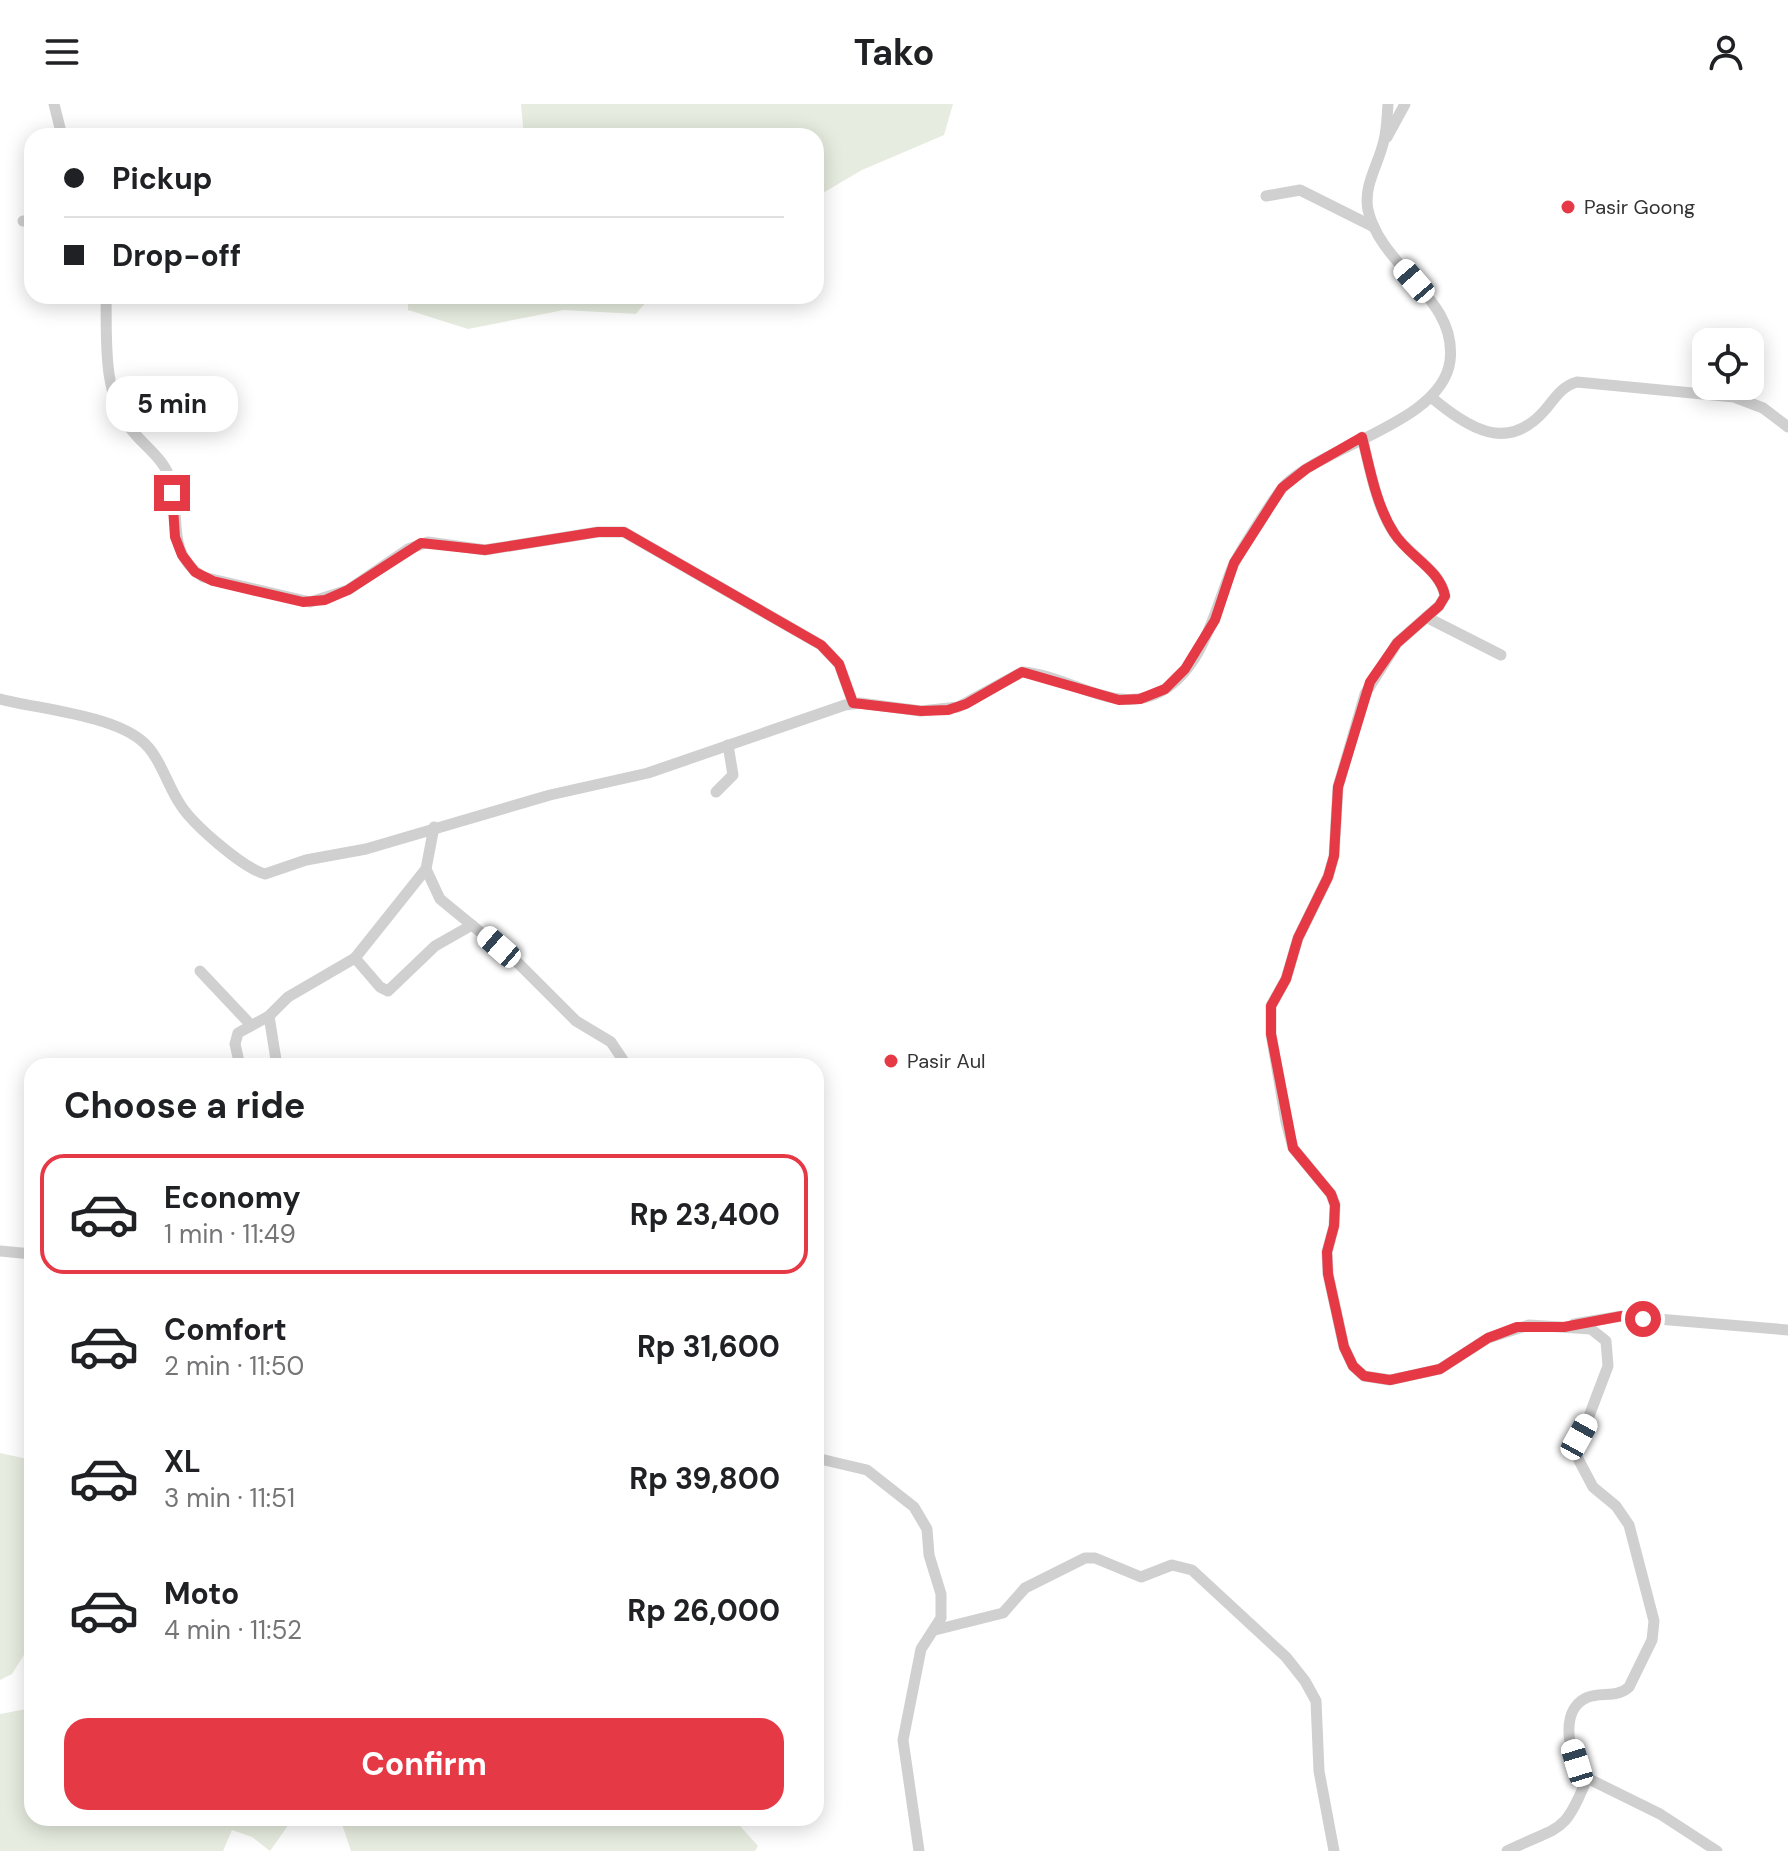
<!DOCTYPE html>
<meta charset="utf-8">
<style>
body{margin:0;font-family:"DM Sans",sans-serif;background:#f2f2f2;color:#202124;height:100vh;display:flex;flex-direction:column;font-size:30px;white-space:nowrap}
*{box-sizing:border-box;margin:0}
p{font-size:26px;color:#757577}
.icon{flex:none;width:44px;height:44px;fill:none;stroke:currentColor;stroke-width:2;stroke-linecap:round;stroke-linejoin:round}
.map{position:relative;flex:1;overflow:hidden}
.side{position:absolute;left:24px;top:954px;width:800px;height:768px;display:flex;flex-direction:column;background:#fff;border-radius:24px;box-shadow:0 4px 20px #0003}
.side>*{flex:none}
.top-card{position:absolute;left:24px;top:24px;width:800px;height:176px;border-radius:24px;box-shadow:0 4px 20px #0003;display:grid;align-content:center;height:176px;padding:0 40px;background:#fff}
.fabs{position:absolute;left:1692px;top:224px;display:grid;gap:16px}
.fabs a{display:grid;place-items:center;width:72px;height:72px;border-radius:16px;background:#fff;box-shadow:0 4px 20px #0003;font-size:40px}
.end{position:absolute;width:36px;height:36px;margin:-18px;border:10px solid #e63946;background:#fff;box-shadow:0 0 0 4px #fff}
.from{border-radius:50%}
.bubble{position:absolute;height:56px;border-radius:24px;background:#fff;box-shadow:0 4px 20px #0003;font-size:26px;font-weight:700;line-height:56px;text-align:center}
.car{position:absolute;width:24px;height:48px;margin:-24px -12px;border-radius:10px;box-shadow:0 0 6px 2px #0007;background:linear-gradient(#fff 24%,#345 0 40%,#fff 0 76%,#345 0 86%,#fff 0)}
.top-card b{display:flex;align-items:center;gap:28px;height:76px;font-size:30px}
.top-card b+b{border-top:2px solid #e0e0e0}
.top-card i{width:20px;height:20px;background:#202124}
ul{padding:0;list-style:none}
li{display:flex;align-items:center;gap:24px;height:120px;margin:0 16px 12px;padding:0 24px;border:4px solid transparent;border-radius:24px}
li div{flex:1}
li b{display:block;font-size:30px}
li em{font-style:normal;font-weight:700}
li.selected{border-color:#e63946}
li>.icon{width:72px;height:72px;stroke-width:1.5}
h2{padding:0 40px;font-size:36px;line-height:96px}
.primary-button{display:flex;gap:16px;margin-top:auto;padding:16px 40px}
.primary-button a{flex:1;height:92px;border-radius:24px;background:#e63946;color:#fff;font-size:32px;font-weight:700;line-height:92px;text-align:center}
header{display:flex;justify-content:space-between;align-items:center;height:104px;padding:0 40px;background:#fff;font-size:36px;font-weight:700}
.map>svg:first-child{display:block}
</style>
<header><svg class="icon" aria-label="menu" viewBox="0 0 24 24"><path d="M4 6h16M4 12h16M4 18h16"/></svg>Tako<svg class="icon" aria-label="person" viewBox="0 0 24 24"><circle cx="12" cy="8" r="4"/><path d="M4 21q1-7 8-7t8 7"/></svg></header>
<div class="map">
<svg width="1788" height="1747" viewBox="0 0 1788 1747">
<rect width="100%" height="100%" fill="#fff"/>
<g fill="#e6ecdf">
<path d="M521,0h432l-9,31 -82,35 -46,27v-61h-292z"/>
<path d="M408,192h243l-15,18 -72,-4 -96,19 -60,-19z"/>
<path d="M0,1349l32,7v182l-20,32 -12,6z"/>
<path d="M32,1604v110h256l-1,9 -17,24 -18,-14 -20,-7 -9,21h-223v-137z"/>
<path d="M340,1714h393l25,28 -3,5h-404z"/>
</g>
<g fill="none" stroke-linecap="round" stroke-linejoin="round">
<g stroke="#d0d0d0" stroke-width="11">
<path d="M54,0l8,32"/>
<path d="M1387,33l18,-33"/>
<path d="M1266,92l34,-6 74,37"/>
<path d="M23,117h9"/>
<path d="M106,192c1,43 -4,96 24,132 12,16 32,29 39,48 14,37 -6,75 34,101l107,25 38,-12 60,-41 20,-7 57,8 113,-18h26l197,113 18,19 14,39"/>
<path d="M1432,294c37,30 75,56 113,12 10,-12 17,-24 32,-28l157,15 29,11 25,19"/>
<path d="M1362,333c8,32 14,69 32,96 14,22 46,36 51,63l-6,10 -42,37 -32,51 -27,93 -4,69 -6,21 -30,61 -12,41 -15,27v28l15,88 7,26 38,46 4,11 -1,21 -7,26 1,22 16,73 9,19 11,10 26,4 50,-11 48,-31 41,-13 62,4 15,12 2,25 -33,87 18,34 23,19 13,19 25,96 -2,19 -23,47c-13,12 -28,4 -43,11 -28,13 -17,63 1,80l73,36 57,37"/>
<path d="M1426,513l75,38"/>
<path d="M0,595c39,10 111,16 142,42 18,15 25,44 38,63 12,20 63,64 85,70l41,-14 60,-11 184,-54 98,-22 197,-68 15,-2 61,8 37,-4 64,-35c48,3 93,45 140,19 43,-25 53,-84 71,-125 5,-12 44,-73 52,-81 42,-41 157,-63 165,-124 8,-63 -69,-93 -82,-151 -5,-25 11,-46 16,-70 3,-11 3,-24 4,-36"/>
<path d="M716,688l17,-17 -5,-30"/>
<path d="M434,723l-8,42 14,30 78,64 58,58 35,21 16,24"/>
<path d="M355,854l71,-89"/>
<path d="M200,867l50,53"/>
<path d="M240,962l-5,-22 3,-11 31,-17"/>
<path d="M277,962l-8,-50 19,-19 67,-39 25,29 8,4 47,-45 37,-21"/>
<path d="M0,1147l32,3"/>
<path d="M1574,1220l48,-8 166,14"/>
<path d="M816,1354l51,12 47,37 13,22 2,26 12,39v24l-20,31 -18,91 16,111"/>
<path d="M935,1526l68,-17 22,-25 60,-30h10l46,19 31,-12 20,5 94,87 19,24 11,20 3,70 15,80"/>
<path d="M1507,1747c52,-26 57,-14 80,-73"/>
</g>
</g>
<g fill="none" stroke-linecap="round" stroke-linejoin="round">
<path stroke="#e63946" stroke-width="10" d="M172,389l3,44 7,18 13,17 18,9 90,21 22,-2 23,-10 73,-47 64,7 113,-18h26l197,113 18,19 14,39 68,8 27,-1 18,-6 56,-32 97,28 21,-1 25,-10 20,-20 30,-49 19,-57 48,-75 24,-19 56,-32c8,32 14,68 32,96 14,23 46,36 51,63l-6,10 -42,37 -27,39 -32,105 -4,69 -6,21 -30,61 -12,41 -15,27v28l22,114 38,46 4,11 -1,21 -7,26 1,22 16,73 9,19 11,10 26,4 50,-11 48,-31 29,-11h47l58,-11 21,3"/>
</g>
<g fill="#e63946" stroke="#fff" stroke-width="3">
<circle cx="1568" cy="103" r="8"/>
<circle cx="891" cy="957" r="8"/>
</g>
<g text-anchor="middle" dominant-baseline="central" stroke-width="8" stroke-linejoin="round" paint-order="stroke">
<g font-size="20" fill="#333" stroke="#fff" text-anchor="start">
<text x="1584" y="103">Pasir Goong</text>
<text x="907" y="957">Pasir Aul</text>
</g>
</g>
</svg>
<div class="fabs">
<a><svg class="icon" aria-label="locate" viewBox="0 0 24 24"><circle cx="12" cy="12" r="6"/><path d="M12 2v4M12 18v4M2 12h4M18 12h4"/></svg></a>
</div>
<i class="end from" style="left:1643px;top:1215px"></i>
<i class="end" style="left:172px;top:389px"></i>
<div class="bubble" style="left:106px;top:272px;width:132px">5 min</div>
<i class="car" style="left:1414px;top:177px;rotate:319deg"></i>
<i class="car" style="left:499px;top:843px;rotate:311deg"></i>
<i class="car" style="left:1579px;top:1333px;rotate:29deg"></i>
<i class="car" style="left:1577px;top:1659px;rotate:343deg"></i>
<div class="top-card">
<b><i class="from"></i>Pickup</b>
<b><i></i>Drop-off</b>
</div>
<section class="side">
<h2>Choose a ride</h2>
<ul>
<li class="selected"><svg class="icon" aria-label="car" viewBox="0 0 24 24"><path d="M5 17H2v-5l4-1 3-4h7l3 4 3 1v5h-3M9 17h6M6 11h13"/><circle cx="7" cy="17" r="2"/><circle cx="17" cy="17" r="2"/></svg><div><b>Economy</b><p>1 min · 11:49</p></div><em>Rp 23,400</em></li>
<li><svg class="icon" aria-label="car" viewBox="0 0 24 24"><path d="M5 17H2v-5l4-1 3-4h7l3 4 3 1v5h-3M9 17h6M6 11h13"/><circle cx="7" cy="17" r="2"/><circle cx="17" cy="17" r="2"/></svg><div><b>Comfort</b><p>2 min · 11:50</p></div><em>Rp 31,600</em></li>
<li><svg class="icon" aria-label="car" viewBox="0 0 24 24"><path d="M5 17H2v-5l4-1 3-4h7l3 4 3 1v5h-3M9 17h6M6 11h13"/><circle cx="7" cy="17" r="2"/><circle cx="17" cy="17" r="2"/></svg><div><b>XL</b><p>3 min · 11:51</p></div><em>Rp 39,800</em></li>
<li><svg class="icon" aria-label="car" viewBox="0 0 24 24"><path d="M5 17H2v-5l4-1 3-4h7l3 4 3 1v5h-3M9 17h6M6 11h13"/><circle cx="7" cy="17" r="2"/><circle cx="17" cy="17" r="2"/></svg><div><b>Moto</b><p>4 min · 11:52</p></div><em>Rp 26,000</em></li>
</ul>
<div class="primary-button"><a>Confirm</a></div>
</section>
</div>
